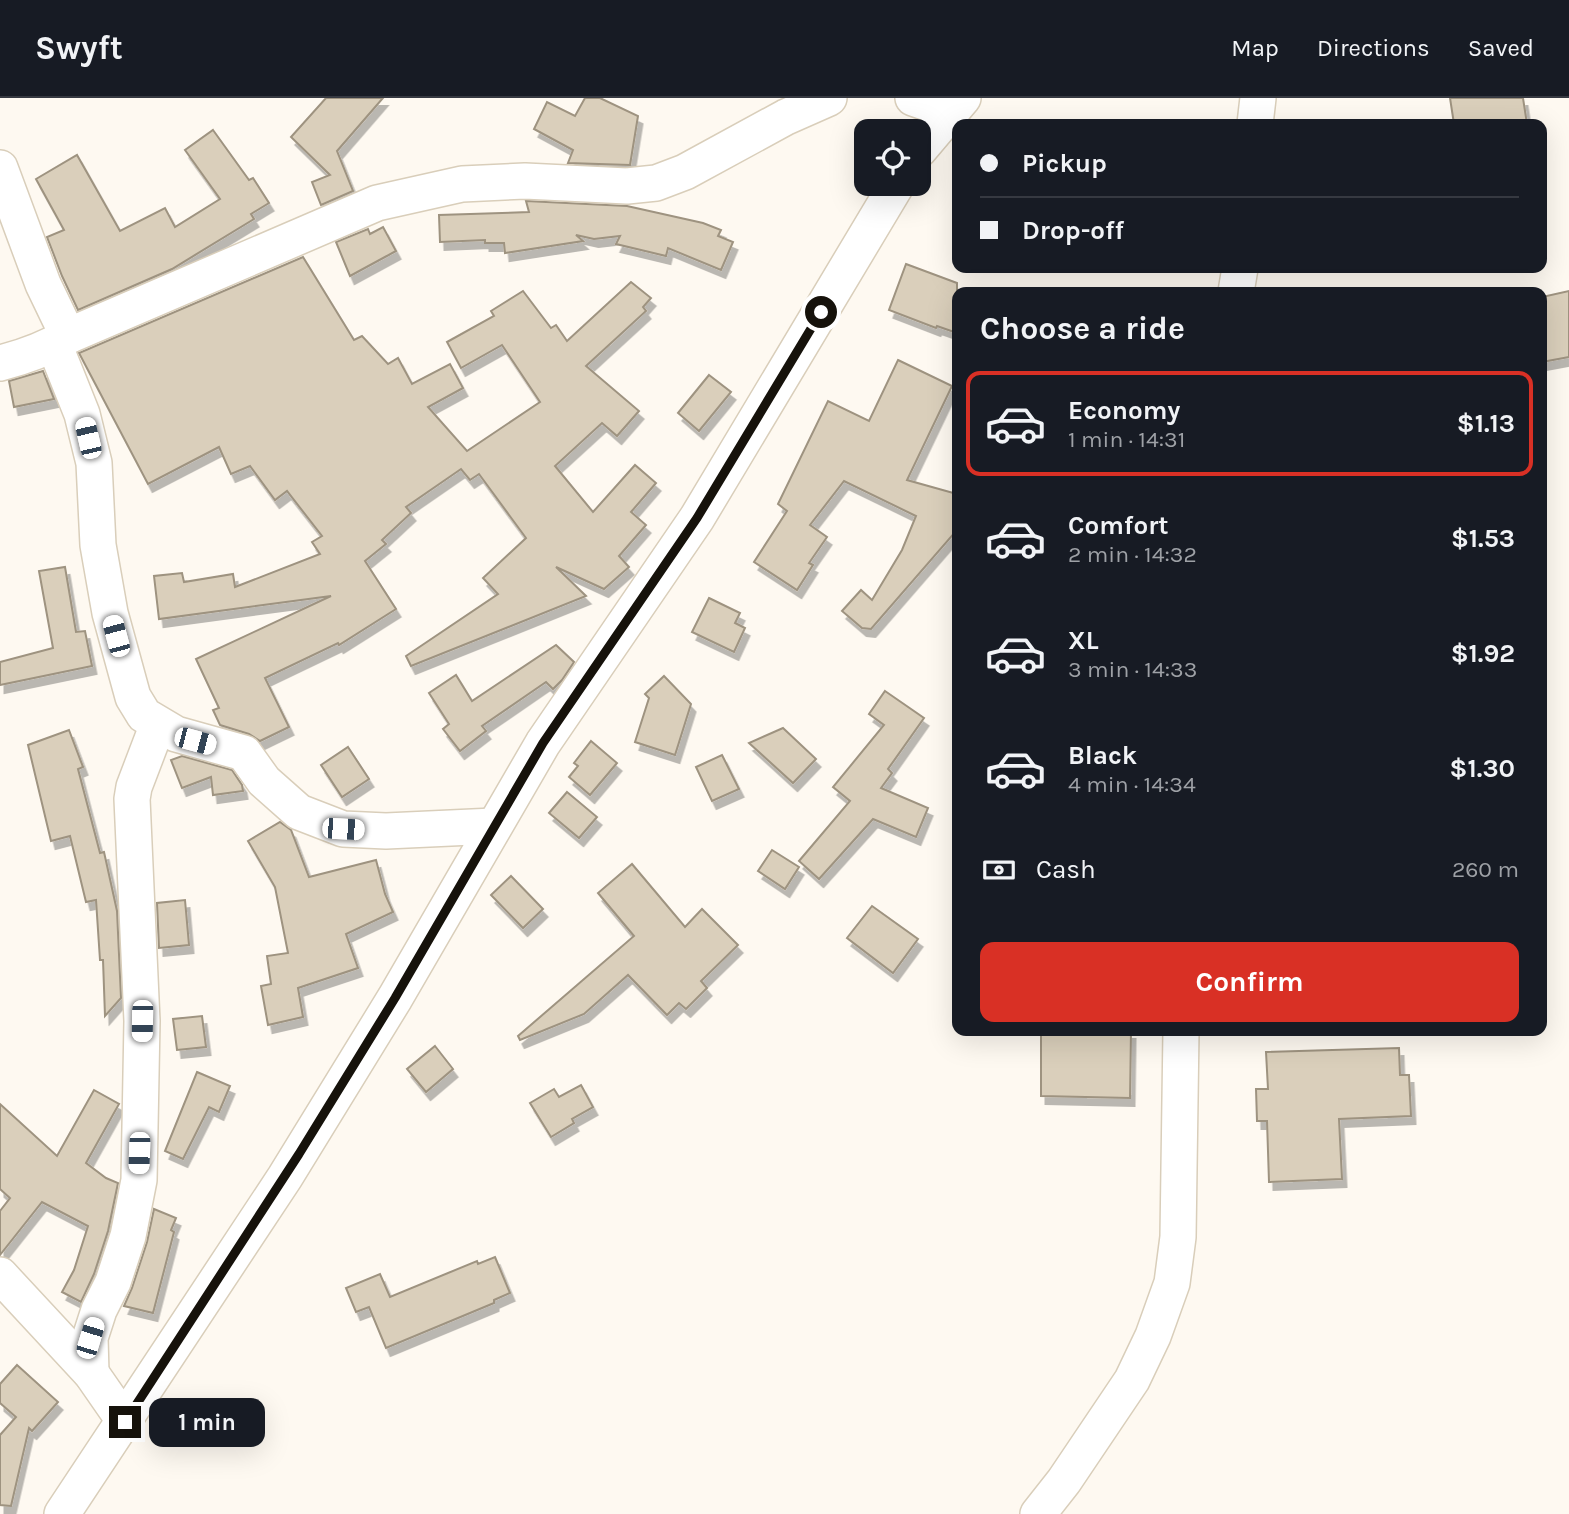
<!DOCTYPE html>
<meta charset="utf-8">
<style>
body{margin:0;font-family:Karla,sans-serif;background:#242831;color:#f1f3f6;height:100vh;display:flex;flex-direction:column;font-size:26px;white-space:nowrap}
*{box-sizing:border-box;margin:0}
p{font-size:23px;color:#9ea1a6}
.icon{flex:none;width:38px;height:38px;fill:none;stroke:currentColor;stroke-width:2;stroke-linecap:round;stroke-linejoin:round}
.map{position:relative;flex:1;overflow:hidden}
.drawer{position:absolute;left:952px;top:189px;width:595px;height:749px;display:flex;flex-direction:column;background:#171b24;border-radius:14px;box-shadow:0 7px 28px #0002}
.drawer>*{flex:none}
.top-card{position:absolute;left:952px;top:21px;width:595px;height:154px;border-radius:14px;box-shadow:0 7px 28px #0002;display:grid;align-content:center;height:154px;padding:0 28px;background:#171b24}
.tools{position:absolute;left:854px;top:21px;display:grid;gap:14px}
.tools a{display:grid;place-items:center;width:77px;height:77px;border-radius:14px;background:#171b24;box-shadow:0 7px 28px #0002;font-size:35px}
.end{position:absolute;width:32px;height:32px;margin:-16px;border:9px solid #16120b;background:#fff;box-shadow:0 0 0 4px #fff}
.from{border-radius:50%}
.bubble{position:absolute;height:49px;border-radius:14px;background:#171b24;box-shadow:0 7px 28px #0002;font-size:23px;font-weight:700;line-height:49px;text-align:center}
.car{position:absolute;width:21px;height:42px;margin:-21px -10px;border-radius:9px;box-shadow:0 0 5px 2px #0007;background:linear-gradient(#fff 24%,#345 0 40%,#fff 0 76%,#345 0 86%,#fff 0)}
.top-card b{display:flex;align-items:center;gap:24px;height:66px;font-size:26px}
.top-card b+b{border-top:2px solid #363941}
.top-card i{width:18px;height:18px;background:#f1f3f6}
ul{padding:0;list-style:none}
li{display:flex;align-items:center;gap:21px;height:105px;margin:0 14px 10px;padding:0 14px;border:4px solid transparent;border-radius:14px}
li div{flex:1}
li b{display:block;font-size:26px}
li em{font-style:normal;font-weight:700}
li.selected{border-color:#d93025}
li>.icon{width:63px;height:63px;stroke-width:1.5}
h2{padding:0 28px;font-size:32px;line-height:84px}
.pay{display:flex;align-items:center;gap:18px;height:77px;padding:0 28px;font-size:26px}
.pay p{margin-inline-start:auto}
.cta{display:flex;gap:14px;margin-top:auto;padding:14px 28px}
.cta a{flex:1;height:80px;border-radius:14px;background:#d93025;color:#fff;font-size:28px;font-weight:700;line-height:80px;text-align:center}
header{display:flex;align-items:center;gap:42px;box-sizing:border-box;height:98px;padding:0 35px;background:#171b24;border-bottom:2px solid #363941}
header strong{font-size:33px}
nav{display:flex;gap:38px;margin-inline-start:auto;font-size:24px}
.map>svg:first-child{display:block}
</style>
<header>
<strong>Swyft</strong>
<nav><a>Map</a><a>Directions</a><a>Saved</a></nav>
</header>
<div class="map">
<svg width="1569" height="1416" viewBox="0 0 1569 1416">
<defs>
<filter id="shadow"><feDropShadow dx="4.5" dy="8" stdDeviation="0" flood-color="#0004"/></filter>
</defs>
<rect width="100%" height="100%" fill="#fef9f1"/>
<g fill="#dacfbb" stroke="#9e9380" stroke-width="2" filter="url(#shadow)">
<path d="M326,0h57l-46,53 16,40 -32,14 -9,-23 18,-7 -39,-38z"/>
<path d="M585,0h15l38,18 -8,49 -62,-2 5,-13 -39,-21 13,-27 28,14z"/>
<path d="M1450,0h73l4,26h-73z"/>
<path d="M213,32l36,50 4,-2 16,25 -18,11 3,5 -82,50 -94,41 -16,-34 -15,-39 17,-7 -28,-51 41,-24 43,76 45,-23 10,19 45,-28 -35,-49z"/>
<path d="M526,103l101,5 76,17 18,7 -3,6 15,6 -12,28 -53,-22 -2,8 -50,-12 4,-8 -26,3 -18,-4 7,6 -78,12 -1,-10h-19v-3l-45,2 -1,-27 90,-3z"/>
<path d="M383,129l13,24 -46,25 -14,-34 32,-13 2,5z"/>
<path d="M303,159l51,83 8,-4 26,28 10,-6 14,26 38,-20 13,24 -35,19 39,44 73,-49 -38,-57 -41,23 -14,-26 47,-26 -3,-5 32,-20 28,37 5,-3 11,16 64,-59 20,16 -8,9 3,4 -60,55 53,45 -22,25 -15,-13 -47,43 38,46 42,-47 21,18 -25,29 15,13 -27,31 10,11 -25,22 -48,-22 30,29 -175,70 -5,-10 92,-62 -15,-16 43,-40 -47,-64 -9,6 -9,-11 -55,38 5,6 -29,27 4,4 -21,17 31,48 -57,36 -1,-2 -73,35 24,49 -29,14 -11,-7 -29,-9 -7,-15 6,-2 -23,-49 135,-63 -172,23 -5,-43 28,-3 2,9 49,-8 2,13 85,-33 -8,-12 10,-6 -35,-45 -12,9 -25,-34 -19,8 -12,-27 -71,37 -69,-131z"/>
<path d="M906,166l51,19v50l-20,-7 -1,2 -47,-18z"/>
<path d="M1569,193v66l-27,5v-65z"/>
<path d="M898,262l54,26 -45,94 50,14v36l-86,99 -9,-1 -20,-17 19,-21 11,10 30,-50 14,-34 -72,-35 -34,44 17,12 -18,26 4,2 -16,25 -43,-28 33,-51 -9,-7 50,-103 41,20z"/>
<path d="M43,273l11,28 -40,8 -5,-26z"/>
<path d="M709,277l22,17 -32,39 -21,-18z"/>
<path d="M65,469l11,65 9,-1 7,35 -92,19v-23l53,-14 -14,-77z"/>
<path d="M709,500l31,15 -5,10 10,5 -11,24 -42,-20z"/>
<path d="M556,547l18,17 -12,18 -9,9 -7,-7 -64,44 4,5 -26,20 -17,-22 6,-5 -20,-31 27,-18 16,26z"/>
<path d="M664,578l27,28 -16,51 -40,-13 14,-44 -4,-4z"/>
<path d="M885,593l39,27 -36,51 4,4 -11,15 47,20 -12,29 -43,-18 -54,60 -20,-18 51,-60 -17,-14 51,-62 -15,-11z"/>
<path d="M783,630l33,31 -23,24 -44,-40z"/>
<path d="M69,632l14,37 -5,2 22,84 4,-1 13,59 4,87 -16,18 -2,-56h-3l-4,-60 -10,2 -16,-66 -19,5 -23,-96z"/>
<path d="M591,643l26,22 -27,32 -21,-18 9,-11 -4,-3z"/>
<path d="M348,649l21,32 -27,18 -21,-32z"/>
<path d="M722,657l17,34 -27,12 -16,-34z"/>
<path d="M182,658l50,14 10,15 1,6 -30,4 -2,-18 -29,11 -11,-28z"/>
<path d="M567,694l30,25 -18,21 -30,-25z"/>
<path d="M280,724l11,8 18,47 67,-17 9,34 8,18 -47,22 12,34 -60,20 5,29 -35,8 -7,-39 10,-2 -4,-28 21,-3 -13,-66 -27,-46z"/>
<path d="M772,752l27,17 -14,22 -27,-18z"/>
<path d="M632,766l53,63 17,-18 36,36 -37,36 6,7 -21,21 -7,-6 -12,12 -39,-40 -44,39 -64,26 -2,-4 116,-100 -36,-43z"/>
<path d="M511,778l32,33 -20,19 -32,-33z"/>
<path d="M185,802l4,45 -30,3 -2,-45z"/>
<path d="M872,808l46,33 -25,34 -46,-35z"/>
<path d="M202,918l4,31 -29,3 -4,-31z"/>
<path d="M1041,933h90l-1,67 -89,-2z"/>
<path d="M435,948l18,23 -27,23 -19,-23z"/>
<path d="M1399,950l1,27h9l2,41 -72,3 3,60 -73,3 -2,-61h-10l-1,-32h12l-2,-37z"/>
<path d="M197,974l33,14 -11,26 -10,-5 -26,52 -18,-8z"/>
<path d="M581,987l12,22 -21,12 2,4 -23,14 -21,-34 24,-14 5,8z"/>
<path d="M94,992l25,14 -33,59 20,15 12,5 -10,48 -14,43 -13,28 -19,-10 12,-22 14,-44 -46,-24 -42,53v-44l10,-13 -10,-9v-85l57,52z"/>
<path d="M154,1111l22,9 -5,12 3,2 -21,81 -29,-7 8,-18 15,-46z"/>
<path d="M495,1159l15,36 -16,7v3l-108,45 -17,-41 -13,5 -10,-24 34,-14 10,23 87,-36 1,3z"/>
<path d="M17,1267l41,37 -26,29 -3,-3 -18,78 -11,-1v-70l16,-18 -16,-14v-19z"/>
</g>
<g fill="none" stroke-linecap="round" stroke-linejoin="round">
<defs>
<g id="minor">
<path d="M913,0l37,13"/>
<path d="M1255,26l3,-26"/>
<path d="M919,52l44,-52"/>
<path d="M0,70l43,116 25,52"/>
<path d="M1236,194l4,-24"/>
<path d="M54,246l28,70 12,49 4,82 12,68 23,84 11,18 32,19 68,19 20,28 35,31 44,17 43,2 108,-5"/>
<path d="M0,265c24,-6 46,-14 68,-27l309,-133 85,-19 63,-3 102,5 29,-3 29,-11 101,-55 43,-19"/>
<path d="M0,1177l91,98 34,49"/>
<path d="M91,1275l-1,-35 9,-28 14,-28 15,-46 11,-56 3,-159 -10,-222 2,-12 24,-63"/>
<path d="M62,1416l223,-337 110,-179 148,-255 154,-225 200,-334"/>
<path d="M1038,1416l26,-33 68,-101 21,-44 19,-53 6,-46 3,-206"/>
</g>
</defs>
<use href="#minor" stroke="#d9ceba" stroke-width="38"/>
<use href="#minor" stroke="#fff" stroke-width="35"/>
</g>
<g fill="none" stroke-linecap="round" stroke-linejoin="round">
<path stroke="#16120b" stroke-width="9" d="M125,1324l174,-268 96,-156 148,-255 154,-225 124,-206"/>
</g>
</svg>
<div class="tools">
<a><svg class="icon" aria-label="locate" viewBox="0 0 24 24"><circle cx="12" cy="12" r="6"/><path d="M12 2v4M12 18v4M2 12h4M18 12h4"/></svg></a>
</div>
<i class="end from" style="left:821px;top:214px"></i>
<i class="end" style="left:125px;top:1324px"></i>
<div class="bubble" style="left:149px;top:1300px;width:116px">1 min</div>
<i class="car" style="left:88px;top:340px;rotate:347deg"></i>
<i class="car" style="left:116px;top:538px;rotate:345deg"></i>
<i class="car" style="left:195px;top:643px;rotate:105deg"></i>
<i class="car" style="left:343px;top:731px;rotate:93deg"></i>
<i class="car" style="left:142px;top:923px;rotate:181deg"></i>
<i class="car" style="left:139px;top:1055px;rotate:182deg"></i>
<i class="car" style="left:90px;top:1240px;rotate:17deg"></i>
<div class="top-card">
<b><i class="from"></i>Pickup</b>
<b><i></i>Drop-off</b>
</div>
<section class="drawer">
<h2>Choose a ride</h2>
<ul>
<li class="selected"><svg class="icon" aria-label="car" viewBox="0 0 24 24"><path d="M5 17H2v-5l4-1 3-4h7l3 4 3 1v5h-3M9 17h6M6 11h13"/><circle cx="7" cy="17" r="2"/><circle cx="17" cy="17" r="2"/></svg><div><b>Economy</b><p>1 min · 14:31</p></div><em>$1.13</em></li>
<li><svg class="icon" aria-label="car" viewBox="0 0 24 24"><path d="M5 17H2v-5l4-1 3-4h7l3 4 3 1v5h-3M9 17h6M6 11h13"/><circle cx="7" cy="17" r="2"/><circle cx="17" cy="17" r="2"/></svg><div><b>Comfort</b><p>2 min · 14:32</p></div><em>$1.53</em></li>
<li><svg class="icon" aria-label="car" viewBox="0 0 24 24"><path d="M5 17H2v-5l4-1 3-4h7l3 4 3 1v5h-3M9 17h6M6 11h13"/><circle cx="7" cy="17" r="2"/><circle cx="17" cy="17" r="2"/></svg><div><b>XL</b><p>3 min · 14:33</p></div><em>$1.92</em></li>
<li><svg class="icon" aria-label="car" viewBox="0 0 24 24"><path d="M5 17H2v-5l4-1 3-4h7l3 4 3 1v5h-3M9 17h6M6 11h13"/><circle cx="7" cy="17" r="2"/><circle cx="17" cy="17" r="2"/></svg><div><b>Black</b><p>4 min · 14:34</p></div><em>$1.30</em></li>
</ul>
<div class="pay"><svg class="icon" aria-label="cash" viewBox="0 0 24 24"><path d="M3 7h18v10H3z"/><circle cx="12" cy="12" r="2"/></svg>Cash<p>260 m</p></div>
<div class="cta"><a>Confirm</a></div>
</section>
</div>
